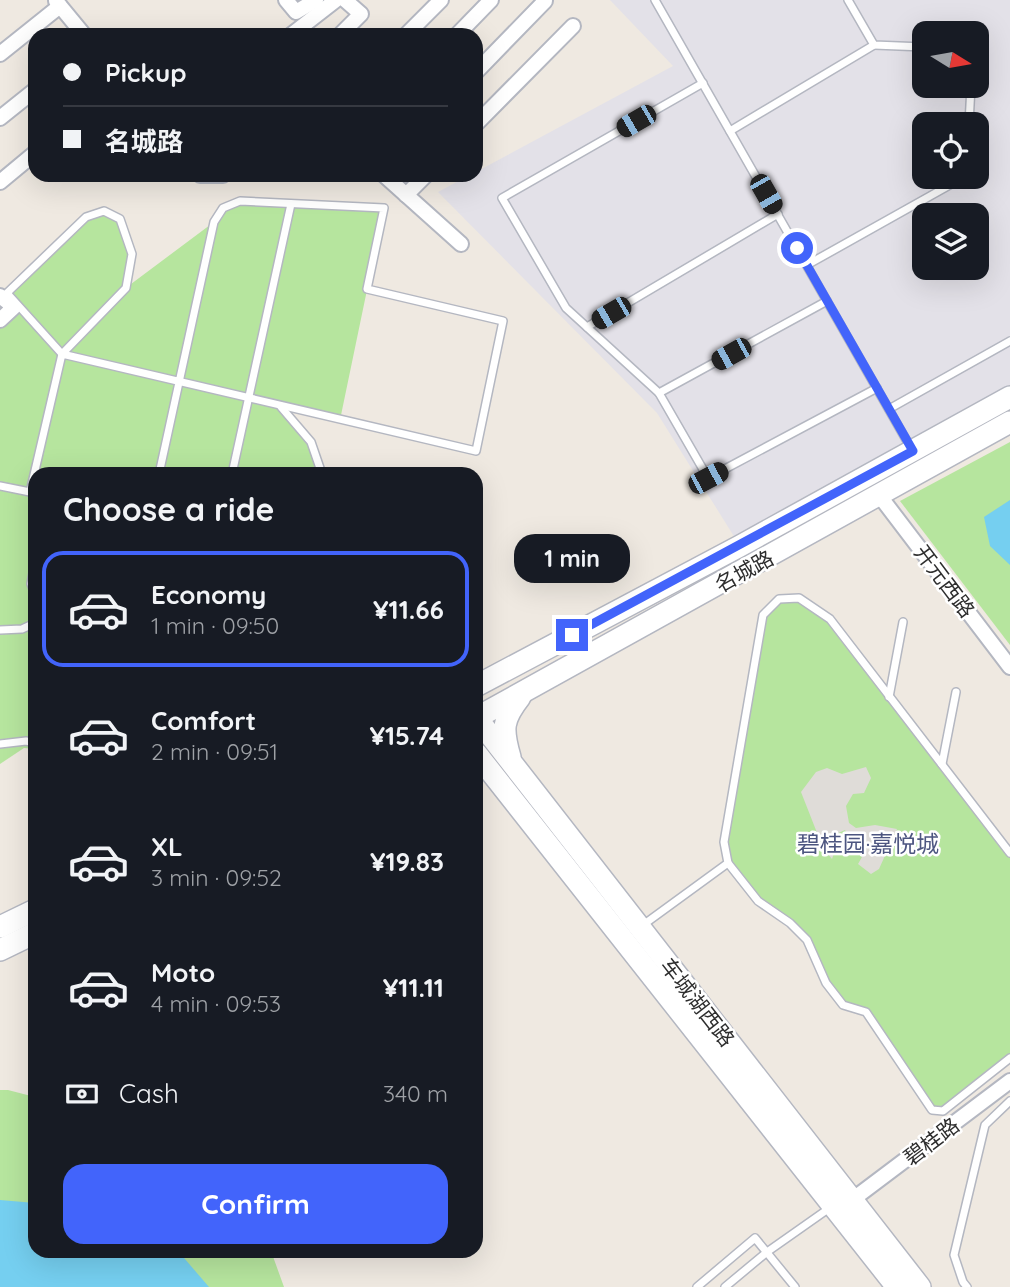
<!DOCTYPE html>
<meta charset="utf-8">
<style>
body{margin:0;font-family:Quicksand,"Noto Sans SC",sans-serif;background:#20242c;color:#f1f3f6;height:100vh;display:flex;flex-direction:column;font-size:26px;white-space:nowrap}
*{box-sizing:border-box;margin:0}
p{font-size:23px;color:#9ea1a6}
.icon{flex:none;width:38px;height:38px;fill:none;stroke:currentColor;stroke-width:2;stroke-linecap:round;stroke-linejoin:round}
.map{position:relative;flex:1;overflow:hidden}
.panel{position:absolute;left:28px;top:467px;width:455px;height:791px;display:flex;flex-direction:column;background:#171b24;border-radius:21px;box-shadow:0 7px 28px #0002}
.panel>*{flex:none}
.banner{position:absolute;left:28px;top:28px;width:455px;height:154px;border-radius:21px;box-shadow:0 7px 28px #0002;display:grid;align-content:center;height:154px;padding:0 35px;background:#171b24}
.needle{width:46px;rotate:101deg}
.fabs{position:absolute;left:912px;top:21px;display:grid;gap:14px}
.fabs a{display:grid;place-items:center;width:77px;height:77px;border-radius:14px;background:#171b24;box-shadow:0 7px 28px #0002;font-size:35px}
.end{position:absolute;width:32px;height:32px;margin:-16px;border:9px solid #4264fb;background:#fff;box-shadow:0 0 0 4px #fff}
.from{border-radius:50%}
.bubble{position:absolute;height:49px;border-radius:21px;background:#171b24;box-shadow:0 7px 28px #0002;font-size:23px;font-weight:700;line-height:49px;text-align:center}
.car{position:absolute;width:21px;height:42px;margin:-21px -10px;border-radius:9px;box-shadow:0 0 5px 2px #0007;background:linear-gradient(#222 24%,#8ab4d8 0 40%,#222 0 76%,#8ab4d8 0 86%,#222 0)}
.banner b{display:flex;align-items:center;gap:24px;height:66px;font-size:26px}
.banner b+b{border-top:2px solid #363941}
.banner i{width:18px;height:18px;background:#f1f3f6}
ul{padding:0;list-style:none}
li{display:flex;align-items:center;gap:21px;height:116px;margin:0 14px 10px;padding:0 21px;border:4px solid transparent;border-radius:21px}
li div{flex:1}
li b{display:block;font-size:26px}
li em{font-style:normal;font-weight:700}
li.active{border-color:#4264fb}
li>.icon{width:63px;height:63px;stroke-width:1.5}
h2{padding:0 35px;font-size:32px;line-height:84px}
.pay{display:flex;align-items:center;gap:18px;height:77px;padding:0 35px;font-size:26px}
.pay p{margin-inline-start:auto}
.button{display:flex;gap:14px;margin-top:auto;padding:14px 35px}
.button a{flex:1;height:80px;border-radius:21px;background:#4264fb;color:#fff;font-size:28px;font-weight:700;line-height:80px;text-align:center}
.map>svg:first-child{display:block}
</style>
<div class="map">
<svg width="1010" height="1287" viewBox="0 0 1010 1287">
<rect width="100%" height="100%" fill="#efe9e1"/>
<path fill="#e3e1e8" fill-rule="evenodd" d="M610,0h400v407l-270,139 -83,-133 -219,-221 32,-17h6v-3l197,-106zM924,33h52v53h-52zM924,124h52v53h-52zM924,215h52v53h-52z"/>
<g fill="#b6e59e">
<path d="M240,201l144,7 -44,212 -58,-13 29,35 11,32h-287v275l-11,-1 -24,16v-436l20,-20 -13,-15 79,-76 18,-6 16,8 12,35 -5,33 87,-65 9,-14z"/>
<path d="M1010,442v203l-110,-144z"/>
<path d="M799,598l31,21 180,234v205l-67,53 -11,-1 -65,-97 -24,-8 -17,-22 -19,-43 -49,-39 -30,-38 -4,-21 39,-227 16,-16z"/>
<path d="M0,1090h8l27,7v154h236l13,36h-284z"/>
</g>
<path fill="#dfdcd8" d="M866,767l5,11 -7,15 -11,1 -7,12 3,17 7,5 19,-3 22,4 -18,40 -8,5 -13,-10 4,-7 -9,-9 -8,-18 -11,5 1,15 -3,9 -9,-11 -22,-56 15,-20 11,-4 15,6z"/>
<g fill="#75cff0">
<path d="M1010,500v65l-20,-19 -6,-29z"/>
<path d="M0,1200l35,3v48h143l31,36h-209z"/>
</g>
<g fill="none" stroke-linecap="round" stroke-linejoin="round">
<defs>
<g id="lane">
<path d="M655,0l257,450"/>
<path d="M848,0l26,45 50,2"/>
<path d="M703,83l-201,115 64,110 93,85 49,85 169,-90"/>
<path d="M969,124l2,-38"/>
<path d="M730,131l144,-86"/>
<path d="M104,211l16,8 12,35 -6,34 -64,66 -55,-61 79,-76z"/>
<path d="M807,265l157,-88"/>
<path d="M587,327l191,-113"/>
<path d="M659,393l168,-92"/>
<path d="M281,407l30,35 11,32"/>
<path d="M889,409l121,-68"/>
<path d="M232,474l59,-270"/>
<path d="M0,486l35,7"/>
<path d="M30,492l32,-138 414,97 27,-130 -136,-32 17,-81 -144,-7 -17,7 -9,14 -55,252"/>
<path d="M35,562l-4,22 4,10"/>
<path d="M0,630l22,-1 13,-6"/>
<path d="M889,697l14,-75"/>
<path d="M0,744l26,-3 9,2"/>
<path d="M942,764l14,-72"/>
<path d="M728,863l30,38 32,22 17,17 19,43 17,22 23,7 66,98 11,1 67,-53"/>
<path d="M643,925l85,-62 -4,-21 39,-227 16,-16 20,-1 31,21 180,234"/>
<path d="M697,1287l58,-49 40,49"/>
<path d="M725,1287l42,-35 64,-45"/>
<path d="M967,1287l-4,-5 -9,-27 31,-130 25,-24"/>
</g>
<g id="street">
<path d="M286,0l10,12 20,-12"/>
<path d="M56,1l28,34"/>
<path d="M291,35l45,-35"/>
<path d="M340,35l21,-21 -16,-14"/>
<path d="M406,35l35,-35"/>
<path d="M457,35l34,-35"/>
<path d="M0,54l60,-48"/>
<path d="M476,72l69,-71"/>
<path d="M0,118l35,-28"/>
<path d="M476,124l97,-98"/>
<path d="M200,175h23"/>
<path d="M384,175l77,69"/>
<path d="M0,182l35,-29"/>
<path d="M406,195l20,-20"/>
<path d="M0,296l14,11 -14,13"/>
<path d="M879,495l131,172"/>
<path d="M852,1200l158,-119"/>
</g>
<g id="secondary">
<path d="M476,686l264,-140 270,-149"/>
<path d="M476,717l444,570"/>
<path d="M476,718l534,-296"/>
<path d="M476,753l421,534"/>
<path d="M510,757c-8,-28 -8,-37 10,-60"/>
<path d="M0,927l35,-17"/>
<path d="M0,950l35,-17"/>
</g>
</defs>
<use href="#lane" stroke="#b4b7c1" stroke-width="10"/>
<use href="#street" stroke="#b4b7c1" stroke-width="18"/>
<use href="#secondary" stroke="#b4b7c1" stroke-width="24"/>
<use href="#lane" stroke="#fff" stroke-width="7"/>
<use href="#street" stroke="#fff" stroke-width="14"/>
<use href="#secondary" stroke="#fff" stroke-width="21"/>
</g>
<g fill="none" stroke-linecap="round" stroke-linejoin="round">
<path stroke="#4264fb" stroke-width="9" d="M572,635l341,-184 -116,-203"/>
</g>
<g text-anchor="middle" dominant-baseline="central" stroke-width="5" stroke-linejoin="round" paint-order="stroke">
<g font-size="21" fill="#2e2e2e" stroke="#fff">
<text transform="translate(744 571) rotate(-29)">名城路</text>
<text transform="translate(945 581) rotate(53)">开元西路</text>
<text transform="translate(698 1002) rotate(52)">车城湖西路</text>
<text transform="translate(931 1141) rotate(-37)">碧桂路</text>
</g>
<g font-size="23" fill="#4d5680" stroke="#fff">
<text x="868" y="843">碧桂园·嘉悦城</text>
</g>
</g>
</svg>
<div class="fabs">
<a><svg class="needle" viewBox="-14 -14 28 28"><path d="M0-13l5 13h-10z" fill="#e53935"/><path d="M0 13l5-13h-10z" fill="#9ea1a6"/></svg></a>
<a><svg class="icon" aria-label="locate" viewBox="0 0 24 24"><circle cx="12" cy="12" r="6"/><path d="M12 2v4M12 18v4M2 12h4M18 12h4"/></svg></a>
<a><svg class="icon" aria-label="layers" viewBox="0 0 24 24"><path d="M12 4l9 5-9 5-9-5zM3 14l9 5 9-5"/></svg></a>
</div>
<i class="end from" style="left:797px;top:248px"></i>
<i class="end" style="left:572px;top:635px"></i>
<div class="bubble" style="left:514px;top:534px;width:116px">1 min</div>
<i class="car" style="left:636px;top:121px;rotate:240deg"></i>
<i class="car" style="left:766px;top:194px;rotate:150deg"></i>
<i class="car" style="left:611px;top:313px;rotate:240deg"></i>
<i class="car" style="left:731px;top:354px;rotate:241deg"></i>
<i class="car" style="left:708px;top:478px;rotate:62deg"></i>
<div class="banner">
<b><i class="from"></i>Pickup</b>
<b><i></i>名城路</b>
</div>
<section class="panel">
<h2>Choose a ride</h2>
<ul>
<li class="active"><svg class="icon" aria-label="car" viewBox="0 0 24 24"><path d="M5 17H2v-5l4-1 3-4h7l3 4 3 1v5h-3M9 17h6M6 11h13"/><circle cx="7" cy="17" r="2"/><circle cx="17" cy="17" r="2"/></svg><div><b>Economy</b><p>1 min · 09:50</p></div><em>¥11.66</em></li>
<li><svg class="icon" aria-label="car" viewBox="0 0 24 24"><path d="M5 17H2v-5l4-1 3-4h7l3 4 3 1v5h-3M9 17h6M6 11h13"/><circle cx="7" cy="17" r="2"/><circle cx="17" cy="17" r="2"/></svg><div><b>Comfort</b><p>2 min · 09:51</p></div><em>¥15.74</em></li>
<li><svg class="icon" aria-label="car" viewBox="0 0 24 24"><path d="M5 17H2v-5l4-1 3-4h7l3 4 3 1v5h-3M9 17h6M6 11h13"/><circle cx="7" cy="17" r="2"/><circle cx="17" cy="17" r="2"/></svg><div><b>XL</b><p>3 min · 09:52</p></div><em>¥19.83</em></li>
<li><svg class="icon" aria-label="car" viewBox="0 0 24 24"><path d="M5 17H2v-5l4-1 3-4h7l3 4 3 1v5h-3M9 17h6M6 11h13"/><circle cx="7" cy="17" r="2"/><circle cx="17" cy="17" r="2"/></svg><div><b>Moto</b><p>4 min · 09:53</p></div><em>¥11.11</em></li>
</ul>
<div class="pay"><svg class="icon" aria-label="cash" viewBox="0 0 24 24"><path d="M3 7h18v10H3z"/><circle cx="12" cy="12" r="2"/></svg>Cash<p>340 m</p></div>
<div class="button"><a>Confirm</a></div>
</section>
</div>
